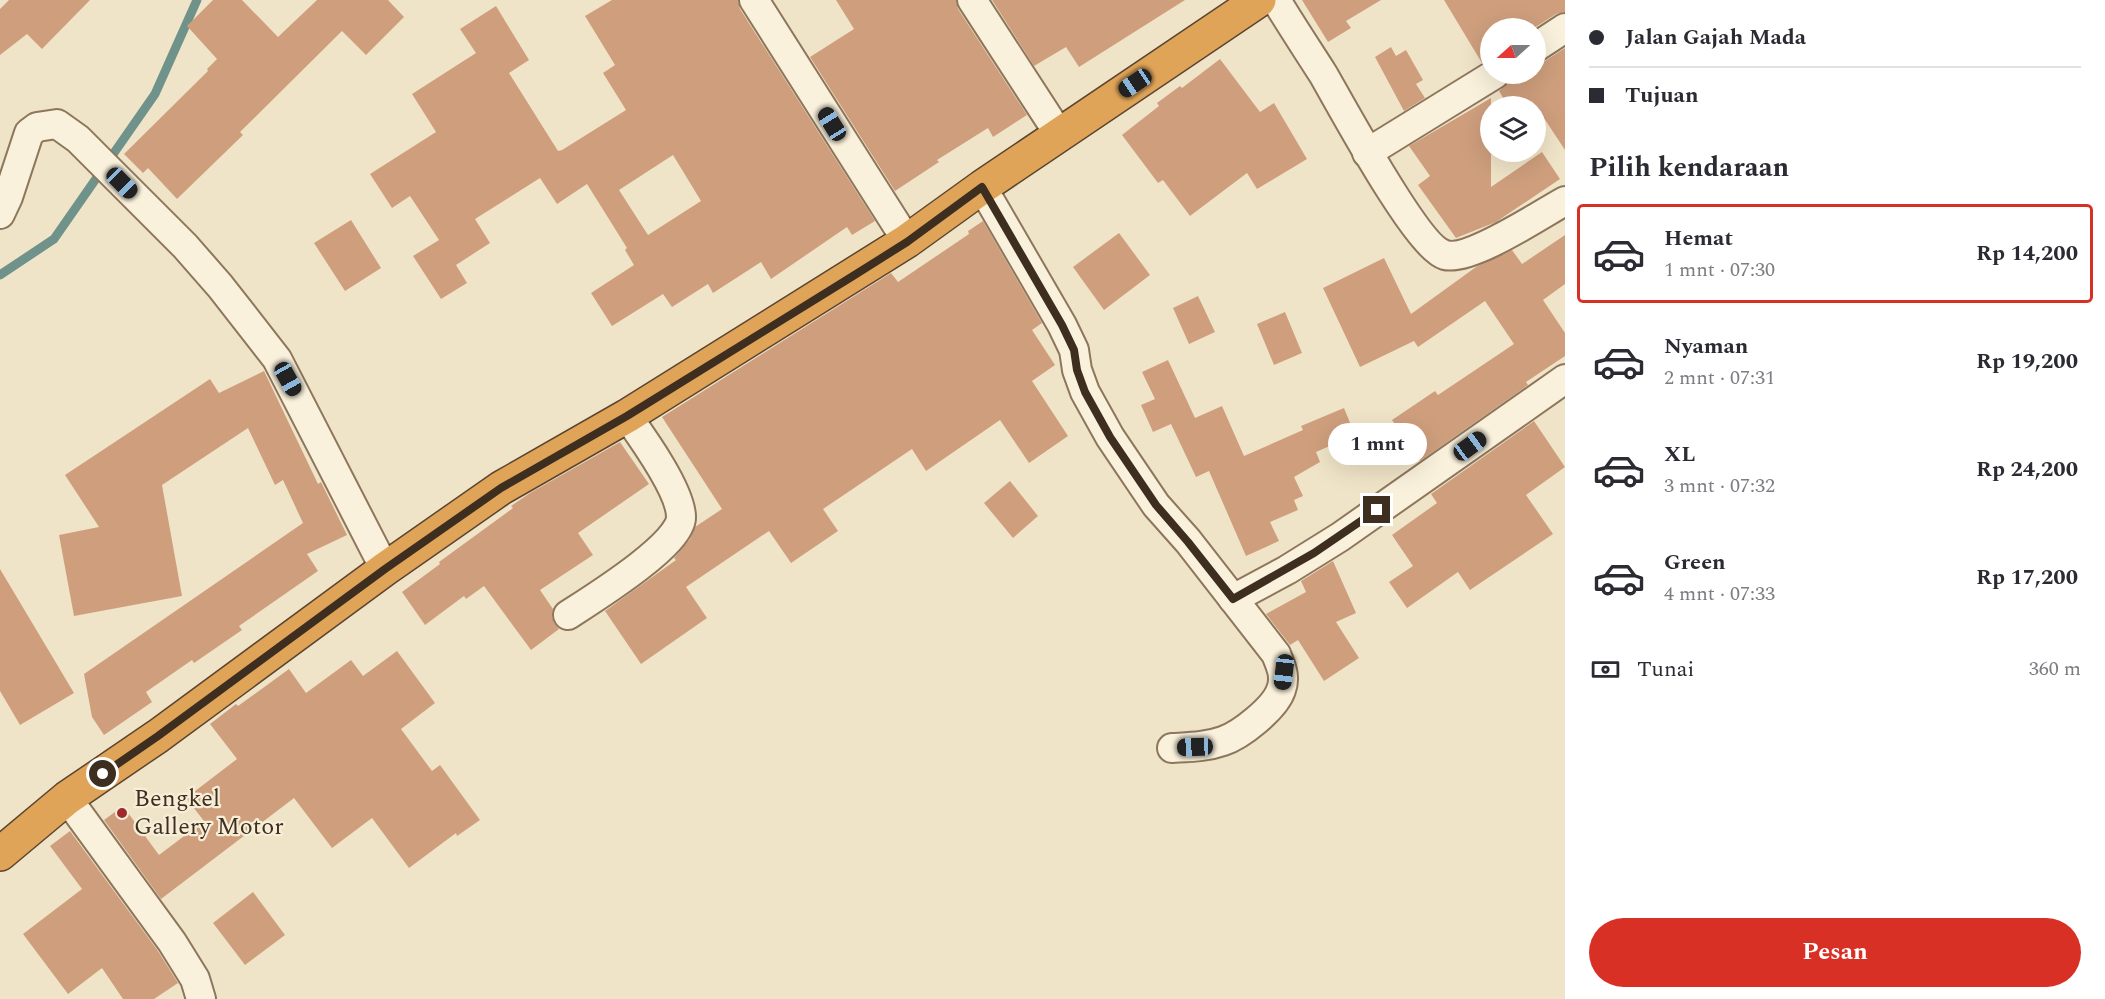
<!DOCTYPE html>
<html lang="id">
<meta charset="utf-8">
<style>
body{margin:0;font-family:Spectral,serif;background:#f2f2f3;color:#2b2b33;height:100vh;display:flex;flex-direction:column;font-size:22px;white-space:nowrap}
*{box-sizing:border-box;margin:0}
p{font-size:20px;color:#7c7c81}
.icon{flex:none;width:33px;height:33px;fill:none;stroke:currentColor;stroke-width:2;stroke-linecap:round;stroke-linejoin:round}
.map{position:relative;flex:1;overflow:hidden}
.drawer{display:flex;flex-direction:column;background:#fff;width:540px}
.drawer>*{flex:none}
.hud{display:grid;align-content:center;height:132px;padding:0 24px;background:#fff}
.needle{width:39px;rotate:249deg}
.buttons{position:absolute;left:1480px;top:18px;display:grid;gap:12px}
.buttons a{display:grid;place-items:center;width:66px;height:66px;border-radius:50%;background:#fff;box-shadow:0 6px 24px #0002;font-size:30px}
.end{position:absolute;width:27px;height:27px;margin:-14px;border:8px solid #3d2e20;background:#fff;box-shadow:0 0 0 3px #fff}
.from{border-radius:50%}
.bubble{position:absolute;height:42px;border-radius:21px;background:#fff;box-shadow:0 6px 24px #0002;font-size:20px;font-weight:700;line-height:42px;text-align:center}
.car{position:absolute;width:18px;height:36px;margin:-18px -9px;border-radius:8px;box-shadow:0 0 4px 2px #0007;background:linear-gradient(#222 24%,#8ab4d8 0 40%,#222 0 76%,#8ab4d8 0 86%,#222 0)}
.hud b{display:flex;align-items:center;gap:21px;height:57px;font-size:22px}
.hud b+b{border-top:2px solid #e1e1e2}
.hud i{width:15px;height:15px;background:#2b2b33}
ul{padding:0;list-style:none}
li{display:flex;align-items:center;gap:18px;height:99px;margin:0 12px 9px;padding:0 12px;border:3px solid transparent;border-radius:6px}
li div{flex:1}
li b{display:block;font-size:22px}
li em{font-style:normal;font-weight:700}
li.selected{border-color:#d93025}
li>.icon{width:54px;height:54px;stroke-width:1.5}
h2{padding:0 24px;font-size:27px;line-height:72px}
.pay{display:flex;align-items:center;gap:15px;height:66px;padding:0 24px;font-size:22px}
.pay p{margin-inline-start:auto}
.cta{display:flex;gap:12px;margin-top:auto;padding:12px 24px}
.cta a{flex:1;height:69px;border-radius:36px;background:#d93025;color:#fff;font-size:24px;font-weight:700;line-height:69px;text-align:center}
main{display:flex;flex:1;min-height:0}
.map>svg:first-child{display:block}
</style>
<main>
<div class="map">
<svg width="1565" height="999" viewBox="0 0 1565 999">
<rect width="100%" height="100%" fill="#f0e4c8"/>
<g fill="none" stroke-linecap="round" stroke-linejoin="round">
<path stroke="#6f938a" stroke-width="9" d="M0,275l54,-36 101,-145 42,-94"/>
</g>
<g fill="#cf9f7d" fill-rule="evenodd">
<path d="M9,0h81l-48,49 -15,-15 -27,21v-46z"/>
<path d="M213,0h29l36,37 39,-37h71l16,17 -38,38 -24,-24 -102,101 3,3 -66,64 -29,-31 -5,5 -19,-19 84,-83 -1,-2 10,-10 -30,-33z"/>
<path d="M612,0h126l2,9 135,212 -23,14 -5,-8 -76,52 -10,-17 -48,31 -5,-9 -36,23 -9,-13 -51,32 -21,-33 43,-28 -9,-15 2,-2 -40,-64 -30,20 -17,-26 -65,41 15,24 -34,22 11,18 -26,16 -28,-43 26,-16 -29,-44 -18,12 -22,-34 66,-42 -24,-38 64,-41 -16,-24 36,-23 33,54 -20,13 49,78 4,-1 64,-40 -23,-37 12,-8 -30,-49zM673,155l28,46 -53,34 -29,-45z"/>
<path d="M836,0h120l2,9 69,106 -34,22 -5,-9 -51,32 2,2 -44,29 -85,-134 44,-28z"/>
<path d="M992,0h193l-106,67 -13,-20 -32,19z"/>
<path d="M1302,0h79l-35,21 5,7 -23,14z"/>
<path d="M1444,0h121v12l-9,2 -22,14h-43v30l-9,5z"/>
<path d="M1391,47l5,9 10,-6 17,30 -7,4 9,14 -21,13 -29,-54z"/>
<path d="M1565,48v102l-29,-44h-28l-9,-15 10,-9 2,-8h25v-11l9,-2z"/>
<path d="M1220,59l40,53 14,-9 33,56 -50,30 -10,-16 -57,43 -27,-36 -5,3 -36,-48 37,-29 -2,-3 23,-17 2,2z"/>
<path d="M1491,98v89l51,-35 18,27 -64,43 -40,16 -38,-53 12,-9 -21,-30z"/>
<path d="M351,220l30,48 -36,23 -31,-48z"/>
<path d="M983,221l59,102 -10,7 23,35 -23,16 36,55 -39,27 -29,-43 -74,51 -14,-22 -89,60 15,22 -47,32 -22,-32 -83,56 21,31 -66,46 -36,-53 71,-51 -2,-2 16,-19 5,-12 27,-18 -60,-92 229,-144 7,9 71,-48 -1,-3z"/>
<path d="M1119,233l31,42 -46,35 -31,-43z"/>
<path d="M1565,235v49l-22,16 22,33v23l-39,26 2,3 -108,76 -28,-41 43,-29 3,4 76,-51 -29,-43 -67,46 -4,-6 -54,26 -37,-79 61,-30 27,56 65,-47 36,-17 10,14z"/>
<path d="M1198,296l17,36 -26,12 -16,-36z"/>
<path d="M1285,312l17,41 -28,12 -17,-41z"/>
<path d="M1168,360l27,58 27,-12 22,50 59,-26 -2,-4 43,-18 11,27 -39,17 4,10 -26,15 9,19 -9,4 4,10 -28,12 9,19 -33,15 -37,-85 -13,6 -25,-53 -18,8 -12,-27 14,-6 -13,-27z"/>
<path d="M264,371l54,113 3,-2 26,53 -40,19 11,17 -79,55 3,4 -48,33 -2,-3 -46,32 6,10 -48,33 -12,-18 -8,-43 219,-151 -20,-43 -8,5 -27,-57 -86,57 20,111 -108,20 -15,-81 40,-8 -34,-52 145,-96 9,14z"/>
<path d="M1534,421l31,46 -39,28 27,39 -83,56 -12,-18 -51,36 -18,-26 24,-16 -21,-31 45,-32 -6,-9z"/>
<path d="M620,442l29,42 -71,49 15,22 -53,35 13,19 -1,7 2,7 5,6 -28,21 -47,-64 -18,13 -2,-3 -39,29 -23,-33 38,-28 -1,-2 74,-54 -2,-2 19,-13z"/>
<path d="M1010,481l28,35 -25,22 -29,-35z"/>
<path d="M1333,561l23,52 -20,9 23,36 -35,23 -26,-41 -8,5 -24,-31 40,-22 -5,-11z"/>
<path d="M0,569l74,124 -54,32 -20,-34z"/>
<path d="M397,651l38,52 -34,26 31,42 8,-6 40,55 -23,16 -1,-3 -47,35 -37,-50 -40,30 -38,-50 -133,101 -57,-79 19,-14 36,49 45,-34 -18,-23 51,-39 -27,-35 26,-20 2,2 51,-37 17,24 45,-33 12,16z"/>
<path d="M70,831l88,120 20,32 -24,16h-31l-21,-31 -34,26 -45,-60 59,-45 -32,-43z"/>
<path d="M253,892l32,43 -40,30 -32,-42z"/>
</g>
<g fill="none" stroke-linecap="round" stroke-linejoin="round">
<defs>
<g id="street">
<path d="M754,0l153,241"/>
<path d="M972,0l87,134"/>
<path d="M1276,0c15,25 31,49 47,74 18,31 94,173 122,181 25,7 96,-41 120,-54"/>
<path d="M1536,47l29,-19"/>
<path d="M1367,153l128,-79"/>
<path d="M982,187l80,138 12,25 3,20 8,22 25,45 46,68 32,36 88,113c5,12 10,23 5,36 -6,18 -40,45 -58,51 -17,6 -33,6 -51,7"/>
<path d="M0,214l8,-17 21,-64 8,-6 20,-3 21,15 107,107 35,40 57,73 108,210"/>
<path d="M1233,599l54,-29 53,-33 225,-158"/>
<path d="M568,615c23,-15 114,-71 113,-98 0,-26 -39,-80 -54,-101"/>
<path d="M67,798l105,144 23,37 6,20"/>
</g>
<path id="highway" d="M0,854l67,-56 91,-62 227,-167 116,-81 126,-72 280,-175 75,-54 277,-187"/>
</defs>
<use href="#street" stroke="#8d765c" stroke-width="32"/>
<use href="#highway" stroke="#5b4430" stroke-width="36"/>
<use href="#street" stroke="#faf1dc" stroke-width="28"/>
<use href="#highway" stroke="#e0a458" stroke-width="33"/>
</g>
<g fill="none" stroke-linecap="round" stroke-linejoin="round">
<path stroke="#3d2e20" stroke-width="8" d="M103,774l55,-38 227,-167 116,-81 126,-72 226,-140 54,-34 75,-55 80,138 12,25 3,20 8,22 25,45 46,68 32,37 45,57 81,-46 63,-43"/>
</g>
<circle fill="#9e2a2b" stroke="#f7eed8" stroke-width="2" cx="122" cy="813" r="6"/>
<g text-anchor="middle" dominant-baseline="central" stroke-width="4.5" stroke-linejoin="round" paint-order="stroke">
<g font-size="24" fill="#3d2e20" stroke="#f7eed8" text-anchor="start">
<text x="134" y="799">Bengkel<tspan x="134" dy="28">Gallery Motor</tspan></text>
</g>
</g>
</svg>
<div class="buttons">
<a><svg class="needle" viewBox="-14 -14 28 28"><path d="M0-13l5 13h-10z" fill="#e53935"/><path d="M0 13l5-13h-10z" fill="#7c7c81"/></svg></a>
<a><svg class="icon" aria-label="layers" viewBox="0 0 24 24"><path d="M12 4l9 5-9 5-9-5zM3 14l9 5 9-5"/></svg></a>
</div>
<i class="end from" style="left:103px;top:774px"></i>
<i class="end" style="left:1377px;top:510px"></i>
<div class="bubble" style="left:1328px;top:423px;width:99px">1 mnt</div>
<i class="car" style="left:1135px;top:83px;rotate:236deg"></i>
<i class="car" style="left:832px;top:124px;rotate:328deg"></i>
<i class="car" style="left:122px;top:183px;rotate:135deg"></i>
<i class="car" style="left:288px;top:379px;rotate:151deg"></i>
<i class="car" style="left:1470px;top:446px;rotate:54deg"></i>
<i class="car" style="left:1284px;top:672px;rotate:187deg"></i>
<i class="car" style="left:1195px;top:747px;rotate:268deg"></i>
</div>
<section class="drawer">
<div class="hud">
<b><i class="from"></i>Jalan Gajah Mada</b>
<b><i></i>Tujuan</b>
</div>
<h2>Pilih kendaraan</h2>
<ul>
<li class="selected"><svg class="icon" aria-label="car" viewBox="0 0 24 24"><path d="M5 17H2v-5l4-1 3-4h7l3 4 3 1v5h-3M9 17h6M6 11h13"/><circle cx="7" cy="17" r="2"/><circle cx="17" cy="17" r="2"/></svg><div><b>Hemat</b><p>1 mnt · 07:30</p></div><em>Rp 14,200</em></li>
<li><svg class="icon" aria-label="car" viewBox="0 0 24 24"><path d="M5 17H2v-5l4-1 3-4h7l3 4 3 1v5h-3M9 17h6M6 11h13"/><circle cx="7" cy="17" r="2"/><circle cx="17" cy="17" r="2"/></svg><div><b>Nyaman</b><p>2 mnt · 07:31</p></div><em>Rp 19,200</em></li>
<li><svg class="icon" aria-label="car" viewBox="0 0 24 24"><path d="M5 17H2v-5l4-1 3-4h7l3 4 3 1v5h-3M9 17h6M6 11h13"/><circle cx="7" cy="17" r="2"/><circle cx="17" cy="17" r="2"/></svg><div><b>XL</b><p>3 mnt · 07:32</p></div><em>Rp 24,200</em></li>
<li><svg class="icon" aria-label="car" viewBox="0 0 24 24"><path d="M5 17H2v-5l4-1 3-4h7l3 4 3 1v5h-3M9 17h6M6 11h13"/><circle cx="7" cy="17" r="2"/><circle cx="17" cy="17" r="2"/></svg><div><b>Green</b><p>4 mnt · 07:33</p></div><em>Rp 17,200</em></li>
</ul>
<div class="pay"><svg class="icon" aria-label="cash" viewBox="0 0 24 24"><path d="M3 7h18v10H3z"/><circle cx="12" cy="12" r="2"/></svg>Tunai<p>360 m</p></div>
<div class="cta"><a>Pesan</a></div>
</section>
</main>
